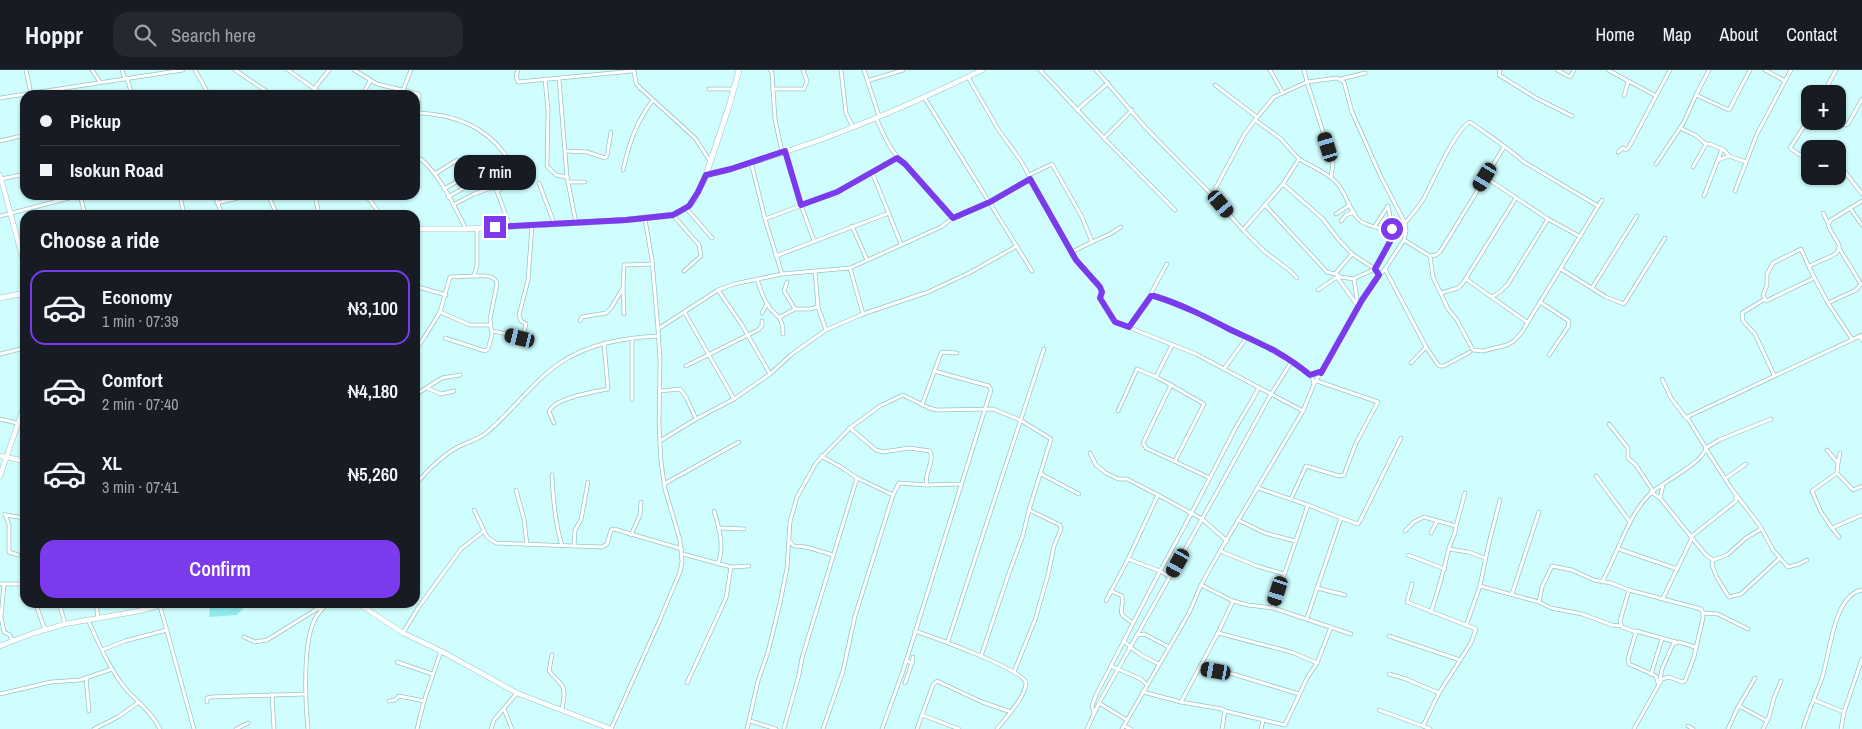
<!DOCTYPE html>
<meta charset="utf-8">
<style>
body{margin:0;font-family:"Archivo Narrow",sans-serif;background:#242831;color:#f1f3f6;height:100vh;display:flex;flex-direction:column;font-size:19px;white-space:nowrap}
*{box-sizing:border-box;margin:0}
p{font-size:16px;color:#9ea1a6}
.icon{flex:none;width:28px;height:28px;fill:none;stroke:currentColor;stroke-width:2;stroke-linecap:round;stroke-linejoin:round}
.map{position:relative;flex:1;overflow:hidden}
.details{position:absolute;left:20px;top:140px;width:400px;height:398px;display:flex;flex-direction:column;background:#171b24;border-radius:15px;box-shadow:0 1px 4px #0004}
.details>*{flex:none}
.guide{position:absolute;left:20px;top:20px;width:400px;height:110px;border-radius:15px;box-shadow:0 1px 4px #0004;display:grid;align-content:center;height:110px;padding:0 20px;background:#171b24}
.buttons{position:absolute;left:1801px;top:15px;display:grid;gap:10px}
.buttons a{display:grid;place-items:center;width:45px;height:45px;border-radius:10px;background:#171b24;box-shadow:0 1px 4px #0004;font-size:25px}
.end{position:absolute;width:22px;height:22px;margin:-11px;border:6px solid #7c3aed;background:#fff;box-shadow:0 0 0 2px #fff}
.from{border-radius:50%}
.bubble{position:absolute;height:35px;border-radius:15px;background:#171b24;box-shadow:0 1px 4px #0004;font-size:16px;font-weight:600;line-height:35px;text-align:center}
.car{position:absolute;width:15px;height:30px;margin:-15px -8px;border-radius:6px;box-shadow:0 0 4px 1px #0007;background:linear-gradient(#222 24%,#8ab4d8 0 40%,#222 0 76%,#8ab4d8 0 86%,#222 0)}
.guide b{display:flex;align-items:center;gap:18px;height:48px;font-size:19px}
.guide b+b{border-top:1px solid #363941}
.guide i{width:12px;height:12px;background:#f1f3f6}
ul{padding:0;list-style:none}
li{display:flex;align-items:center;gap:15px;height:75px;margin:0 10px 8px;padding:0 10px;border:2px solid transparent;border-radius:15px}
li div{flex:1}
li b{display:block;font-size:19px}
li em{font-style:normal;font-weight:600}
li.active{border-color:#7c3aed}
li>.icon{width:45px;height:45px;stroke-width:1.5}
h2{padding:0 20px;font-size:22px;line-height:60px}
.button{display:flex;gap:10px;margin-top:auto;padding:10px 20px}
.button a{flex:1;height:58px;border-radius:15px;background:#7c3aed;color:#fff;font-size:20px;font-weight:600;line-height:58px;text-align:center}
header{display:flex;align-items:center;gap:30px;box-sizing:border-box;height:70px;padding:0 25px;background:#171b24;border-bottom:1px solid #363941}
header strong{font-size:24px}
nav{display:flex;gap:28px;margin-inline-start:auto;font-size:18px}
.search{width:350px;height:45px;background:#242831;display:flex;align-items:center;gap:12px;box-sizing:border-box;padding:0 18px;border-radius:15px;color:#9ea1a6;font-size:19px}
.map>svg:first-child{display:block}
</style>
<header>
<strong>Hoppr</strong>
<div class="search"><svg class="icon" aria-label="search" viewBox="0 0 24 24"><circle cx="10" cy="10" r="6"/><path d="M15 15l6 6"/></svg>Search here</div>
<nav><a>Home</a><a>Map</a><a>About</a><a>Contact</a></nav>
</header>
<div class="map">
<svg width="1862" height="659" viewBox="0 0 1862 659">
<rect width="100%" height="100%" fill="#d0feff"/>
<path fill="#92eaed" d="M210,533v-1l38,1 -11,12 -28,2z"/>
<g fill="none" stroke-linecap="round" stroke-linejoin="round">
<defs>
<g id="street">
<path d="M26,0l5,24"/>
<path d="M92,0l8,12"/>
<path d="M122,0l3,9"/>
<path d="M195,0l14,25"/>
<path d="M235,0l37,25"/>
<path d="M288,0l35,25"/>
<path d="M354,0l23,14 42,10v19l-4,8"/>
<path d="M518,0l-2,6 2,6 115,-11"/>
<path d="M770,0l2,3 3,46 7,33"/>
<path d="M841,0l5,43 7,14"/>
<path d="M864,0l15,46"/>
<path d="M1040,0l64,68 71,72"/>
<path d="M1096,0l49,57 67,68 31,35 40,-46 16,-25 -19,-21 -25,-18 19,-23 33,-15 26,81 -2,14"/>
<path d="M1270,0l13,23"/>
<path d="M1500,0l-1,5 37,23 36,18"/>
<path d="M1557,0l13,7 4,-7"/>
<path d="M1608,0l48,26 14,-26"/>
<path d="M1709,0l-13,25 33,15 21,-40"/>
<path d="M1765,0l20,11 6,-11"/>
<path d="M634,1l2,12 4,5 55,50 15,23"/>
<path d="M968,7l30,52 23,32 55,99 17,20 5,3 4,9 -2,7 15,23 81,32 107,57"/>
<path d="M127,8l5,17"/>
<path d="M545,9l3,31 -1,56 9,9 11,2"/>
<path d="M559,9l8,98 9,46"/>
<path d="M1341,9l24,-6"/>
<path d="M867,11l36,-11"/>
<path d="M1215,15l42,32"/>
<path d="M314,19l15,-19"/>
<path d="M709,19h24"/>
<path d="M772,19h32l3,-8 -4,-11"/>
<path d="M403,20l8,-20"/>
<path d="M363,24l7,-13"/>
<path d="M1823,24l13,-24"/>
<path d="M1624,26l4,-14"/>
<path d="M924,27l108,174"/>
<path d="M0,28l183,-28"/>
<path d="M1077,40l31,-27"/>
<path d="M419,43c44,2 84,21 98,67l-20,11"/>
<path d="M1810,47l-20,31 20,14"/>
<path d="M876,48c8,17 14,34 29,46l48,54"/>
<path d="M1838,50l8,5 2,-1 14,-25"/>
<path d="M1680,58l15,7 11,9h4l14,6 5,6 17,6"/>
<path d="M1104,68l28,-28"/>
<path d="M0,71l25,-6"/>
<path d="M566,81l21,1 18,6 2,-2 4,-24"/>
<path d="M785,81l16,54 13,36"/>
<path d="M1618,82l5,-4 3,2 3,-3 27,-51"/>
<path d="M415,85c23,14 39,51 51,74"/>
<path d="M1299,89c12,7 27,13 37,23 10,10 12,26 22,37 7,8 37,13 48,12"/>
<path d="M1718,90l11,-4"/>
<path d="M751,92l14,57 17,55"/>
<path d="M1656,94l28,-42 12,-27"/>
<path d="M1693,97l13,-23"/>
<path d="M1838,99l4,-1 20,26"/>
<path d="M623,100c6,-26 13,-48 30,-70"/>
<path d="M872,102l29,72"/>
<path d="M435,104l22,-14"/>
<path d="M1029,105l23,-11 30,53 10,25 -20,10"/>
<path d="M1485,107l63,42 31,17"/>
<path d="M1,109l24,-5"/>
<path d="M568,112h17"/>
<path d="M539,113l15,40"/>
<path d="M444,119l14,-8"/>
<path d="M1735,121l22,-57 28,-53"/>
<path d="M80,125l5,20"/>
<path d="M180,125l4,20"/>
<path d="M215,125l7,20"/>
<path d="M268,125l9,20"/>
<path d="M315,125l4,20"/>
<path d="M366,125l15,20"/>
<path d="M1212,125l32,-60 11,-15"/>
<path d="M1704,126l18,-47"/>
<path d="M448,127l35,-20"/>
<path d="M217,133l34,-8"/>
<path d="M453,135l21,-11 20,-7 3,4 13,36"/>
<path d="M1265,135l62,67 8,2 17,-20 -13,-14 -17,-22 -39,-34"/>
<path d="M686,138l26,30"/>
<path d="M1850,138l12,17"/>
<path d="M1823,143l5,10"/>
<path d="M1336,144l14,-9"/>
<path d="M673,145l26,30 2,11 -17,15"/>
<path d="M0,146l81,-21"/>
<path d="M765,149l72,-27 60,-34"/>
<path d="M1341,151l5,-6 8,-3"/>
<path d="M1405,153c7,-8 14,-16 19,-25 8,-15 32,-70 46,-76 18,13 37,25 54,40l74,44"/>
<path d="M852,156l15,34"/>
<path d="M1375,156l13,-20"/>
<path d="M1243,160l22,22 24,18 8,8"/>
<path d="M1404,170l26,16 3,21 15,32 9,11 16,30 10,1 24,-6 7,-4 8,-9 80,-132"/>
<path d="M1092,172l18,-8 11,-7"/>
<path d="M1352,184l23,15 -20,9"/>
<path d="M776,186l113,-43"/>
<path d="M1430,186l6,-1 4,-3 64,-105"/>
<path d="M1809,197l-8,-18 -28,14 -6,11v11l-4,10 3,6 46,-22 2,-2 -5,-10c7,-7 33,-10 30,-22 -3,-7 -9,-13 -11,-21l3,-4 31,-19"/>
<path d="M850,198l13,46"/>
<path d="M1385,199l41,78 13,19h5l26,-14"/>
<path d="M1561,199l45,28 18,7 41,-66"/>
<path d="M815,201l3,36 8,23"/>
<path d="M1336,204l4,3 14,2"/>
<path d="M1379,205l-4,-6 17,-30 1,-8 -5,-25"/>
<path d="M474,206l-24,1 -10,35 30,13h20"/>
<path d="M1814,207l14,26 28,-13 5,-6 -22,-36"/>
<path d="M1356,208l-2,1 4,27"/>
<path d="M757,209c3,8 5,16 9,23 7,15 17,10 17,32"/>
<path d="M1466,209l61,43"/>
<path d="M787,212l-3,9 11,18h14l9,-2"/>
<path d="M415,216l31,9"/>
<path d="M623,218l1,26"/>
<path d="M1592,218l45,-72"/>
<path d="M718,220l24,35 28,49"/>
<path d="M1318,220l19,-13 21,29"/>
<path d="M1441,223l17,-5 5,-5 53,-85"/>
<path d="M1152,226l-1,-3 16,-29"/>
<path d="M1492,227l9,-6 7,-7 40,-65"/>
<path d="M1765,229l-23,14 1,8 12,13 19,41"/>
<path d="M1540,232l29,19 -1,6 -19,28"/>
<path d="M1828,233l24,36"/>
<path d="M685,243l49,86"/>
<path d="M762,243l5,-9"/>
<path d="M780,247l15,-8"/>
<path d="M580,251l2,-4 24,-4 5,-5 12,-20 1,-23 29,-1"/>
<path d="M1129,257l22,-30 3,-1 47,19 75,35 16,11 -21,33 -69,125 25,22"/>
<path d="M658,259l60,-39 16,-6 48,-10 68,-6 91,-41 12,-9 37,-16 40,-23"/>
<path d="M492,261l31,6 3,-13 -5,-3 -2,-6 9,-35 4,-54"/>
<path d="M1859,266l3,4"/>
<path d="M445,268l40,13 3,-2 4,-14 -2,-16 7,-35c-2,-10 -15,-8 -23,-8l3,-11v-36"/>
<path d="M632,268v62"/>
<path d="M1172,275l-16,32 15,8 -28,58 3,5 64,30"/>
<path d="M415,280l9,-12 16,-26"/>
<path d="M0,284l25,-6"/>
<path d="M1292,291l20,15 2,8"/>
<path d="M1411,293l15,-16"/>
<path d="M686,296l72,-36 4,-4v-5"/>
<path d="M1224,299l23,-32"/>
<path d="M1662,309l9,19 16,21"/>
<path d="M1171,315l33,19 -29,57"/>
<path d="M427,318l14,6 13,-3"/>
<path d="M660,321l20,-2 6,8 10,22"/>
<path d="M415,325l27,-17 18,-3"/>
<path d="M922,335l19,-52 1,-1 15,1"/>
<path d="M1118,341l19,-42 19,8"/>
<path d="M0,349l25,6"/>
<path d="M554,353l-5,-11c4,-14 45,-20 59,-23l-4,-46"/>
<path d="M1609,354l19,24v10l8,7 17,26"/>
<path d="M850,358l26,22 7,2 26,-4 21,3c5,12 -7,23 -3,34l34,-1"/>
<path d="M660,371l36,-22 38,-20 36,-25 22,-20 34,-24 37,-16 65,-22 41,-19 48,-27"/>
<path d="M1706,378l13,-8 52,-21"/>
<path d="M1706,379l25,39 29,38 13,24 15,17 11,-3 8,-4"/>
<path d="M1827,380l11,13 -1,10"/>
<path d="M1090,383l6,12 10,8 12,6h9l31,16"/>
<path d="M821,386l20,11 16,11"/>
<path d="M1838,393l2,-10"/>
<path d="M1041,404l38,20"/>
<path d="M552,405c1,24 3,48 10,71"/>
<path d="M1596,406l34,46"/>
<path d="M1726,408l20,-14"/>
<path d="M664,414l75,-42"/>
<path d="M415,415c12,-14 26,-29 43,-38 9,-5 19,-7 27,-13 27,-22 47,-52 75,-71 29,-20 65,-25 98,-27"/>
<path d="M1663,415l-3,13 32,40 -29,60"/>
<path d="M1258,418l50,17 -35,103"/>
<path d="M516,420l8,29 3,26"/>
<path d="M1651,422l9,6"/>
<path d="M893,425l6,-12 28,2"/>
<path d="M1291,429l15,-33 33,10 5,-1 12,-32 22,-41 -61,-21"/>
<path d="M474,440l13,27 9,6 106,4 5,-3 4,-14 3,-1 68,20"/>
<path d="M714,441c5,15 11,37 4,52"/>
<path d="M5,444l4,11v27l9,3"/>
<path d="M5,445l20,3"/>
<path d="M1341,448l17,6 2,-3 41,-83"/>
<path d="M1238,450l27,13 30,8"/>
<path d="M719,458l25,1"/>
<path d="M1832,458l-11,-16 -9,-21 25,-18 16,17 9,-4"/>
<path d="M1405,461l9,-9 10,-5 32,9"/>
<path d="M1431,463l6,-12"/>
<path d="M631,465l9,-20 1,-13"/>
<path d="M1692,466l44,-35v-5"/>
<path d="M1839,467l-7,-9 30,-13"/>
<path d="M1692,468l14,17 7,5"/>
<path d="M789,471l5,5 12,1 27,8"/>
<path d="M574,476l1,-16 6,-10 7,-38"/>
<path d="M1449,479l19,3 17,6"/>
<path d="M1619,479l58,20"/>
<path d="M1220,481l37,15 27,8"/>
<path d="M683,484l48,13"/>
<path d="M1408,485l37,14"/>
<path d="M1716,505l-4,-10 1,-5 14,-5 19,-17 15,-9"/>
<path d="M1716,506l13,21 12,-3 39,-36"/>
<path d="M1602,512c15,-27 26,-67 48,-88 12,-12 52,-30 56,-46l-19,-31 175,-82"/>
<path d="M0,514h25"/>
<path d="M4,514l-3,33 3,15 6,3 1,4 5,1"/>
<path d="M1412,514l-5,18 69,27 -5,14 -32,50 -16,33 7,3"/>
<path d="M1201,515l32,16 15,4 25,3 78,26"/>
<path d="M1480,516l59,16 12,6 31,6 30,11 9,1"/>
<path d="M1317,518l28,7"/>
<path d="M1629,520l-9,31 2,6 14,5 -8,27 1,5 27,12 2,7"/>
<path d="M1111,521l11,5c3,18 -9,14 11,27"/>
<path d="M1512,524l27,-82"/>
<path d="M1106,531l22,-42"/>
<path d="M35,532l10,28"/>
<path d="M59,532l6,22"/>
<path d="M96,532l2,16"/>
<path d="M1539,532l3,-15 10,-21 20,4 22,10 17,3 18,7 72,19 2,4v5l-9,39 -9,24 -3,1 -13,-5 -7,2 -28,50"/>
<path d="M160,536l34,123"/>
<path d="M1431,542c7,-21 13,-42 18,-64 2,-7 7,-14 7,-22l9,-33"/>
<path d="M1703,543l15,1 30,15"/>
<path d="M1307,548l34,-100 -33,-13"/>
<path d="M88,550c11,24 21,48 37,68 12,14 27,24 35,41"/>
<path d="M1466,556l14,-40 8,-39 12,-47"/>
<path d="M915,561c15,5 110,39 111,52 0,13 -21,36 -29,46"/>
<path d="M1636,561l40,11"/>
<path d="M403,563l15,-25 43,-59 23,-18"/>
<path d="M1218,563l73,19 26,11"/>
<path d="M1138,565l6,-1 25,13"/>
<path d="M1389,566l71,24"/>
<path d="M244,567l11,5 12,-2 50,-31 7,-2"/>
<path d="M948,571l96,-292"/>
<path d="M1124,571c10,11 22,17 35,23"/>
<path d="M102,580l23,-9 42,-11"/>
<path d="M552,585l-3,16c4,5 7,7 11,12 7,6 3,19 2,27"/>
<path d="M981,586l28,-83 14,-38 6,-25"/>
<path d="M906,591l6,2 1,-6"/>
<path d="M397,592l35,12"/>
<path d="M1111,596l30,13 6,6"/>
<path d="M1199,598l34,6 66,20"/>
<path d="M1389,604l17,5 33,14"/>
<path d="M1651,604l11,-35"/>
<path d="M86,608l3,33"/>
<path d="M1660,609l2,-10 11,-25 6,-2 16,5"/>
<path d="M687,613l39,-85 5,-31 18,-1"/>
<path d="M905,613l7,-20"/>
<path d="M1143,622l38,10 41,7 3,2 60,14 22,-47 10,-15 14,-36"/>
<path d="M0,624l51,-12 29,-2 32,-11"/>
<path d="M272,624l2,35"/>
<path d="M1814,630l30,12"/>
<path d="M389,631l6,-1 4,-4 25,5"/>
<path d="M207,632v-4l4,-1 94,-3"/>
<path d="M1181,632l37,-69 15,-32"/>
<path d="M1099,633l28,17"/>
<path d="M1739,636l28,15"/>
<path d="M504,639l8,20"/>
<path d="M1379,640l44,16"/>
<path d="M1094,643l-2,-7 4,-11 64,-124 10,6"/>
<path d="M922,645l37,14"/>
<path d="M750,651l26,8"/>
<path d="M1124,656l7,3"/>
<path d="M1688,656l5,3"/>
<path d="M784,658l15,-53 3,-17 55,-180 36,17 -38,121 -12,55 -20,58"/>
<path d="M94,659l24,-12 21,-15"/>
<path d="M236,659l12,-6"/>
<path d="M308,659c-3,-26 -5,-85 6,-108 3,-7 10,-14 15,-19"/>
<path d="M417,659l7,-28 17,-50"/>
<path d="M491,659l3,-9 23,-27"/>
<path d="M611,659l48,-107 21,-50 2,-10 -2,-22 -15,-51 -4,-27 -2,-37 1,-65 -2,-31 -6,-69 -7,-41"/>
<path d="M747,659l11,-48 10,-29 12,-49 7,-35 3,-46 7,-25 19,-34 34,-35 30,-22 23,-11 26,13 8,2 56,-1 27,11 31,19 -22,71 31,15 1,4 -7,17 -6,29 -13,45 -21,52"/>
<path d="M882,659l21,-58 88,-281 -2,-4 -55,-15"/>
<path d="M917,659l16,-44 4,-4 45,21 29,10"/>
<path d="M1087,659l12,-26 103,-184 -44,-24 -30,64 32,12c26,-46 50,-93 74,-140 8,-15 18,-29 25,-44"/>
<path d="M1122,659l67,-116 12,-28 19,-34 83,-140 11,-27 48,-84 12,-19 11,-12 19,-29 2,-9 -1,-8 -24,-46 -29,-65 -8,-30 -7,-4 -30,4 -3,-12"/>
<path d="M1222,659l3,-18"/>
<path d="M1261,659l2,-8"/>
<path d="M1728,659l9,-20 18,-31"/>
<path d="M1763,659l6,-12 5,-19 7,-17"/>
<path d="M1803,659c5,-18 13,-34 19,-51 8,-23 11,-83 40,-88"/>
<path d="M1841,659l3,-17 18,-53"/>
</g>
<g id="secondary">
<path d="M0,105l25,92"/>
<path d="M706,105c94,-23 188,-62 276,-105"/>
<path d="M0,386l25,5"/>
<path d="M0,406l25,-73"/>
<path d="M356,532l47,31 38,18 76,42 94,36"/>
<path d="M0,576l34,-13 31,-9 74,-13 33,-9"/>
</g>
<g id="primary">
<path d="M415,159h51l160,-9 47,-5 8,-4 8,-5 5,-6 12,-25 24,-72 9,-33"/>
<path d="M0,228l25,-5"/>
</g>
</defs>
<use href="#street" stroke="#98c4c6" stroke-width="4.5"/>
<use href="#secondary" stroke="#98c4c6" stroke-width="5.5"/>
<use href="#primary" stroke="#98c4c6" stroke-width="6"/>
<use href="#street" stroke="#fff" stroke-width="3"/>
<use href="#secondary" stroke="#fff" stroke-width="4.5"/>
<use href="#primary" stroke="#fff" stroke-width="5"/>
</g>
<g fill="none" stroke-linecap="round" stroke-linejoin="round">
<path stroke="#7c3aed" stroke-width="6" d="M495,157l131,-7 47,-5 16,-9 9,-14 8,-17 25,-6 54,-18 16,54 36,-13 60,-34 8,6 48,54 37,-16 40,-23 46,81 24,27 2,5 -2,6 15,24 14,5 22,-31h3c27,8 52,21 77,34 30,14 53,23 79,45l9,-3 2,1 41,-73 17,-25 -4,-6 17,-31v-9"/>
</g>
</svg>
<div class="buttons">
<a>+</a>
<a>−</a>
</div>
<i class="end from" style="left:1392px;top:159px"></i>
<i class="end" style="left:495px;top:157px"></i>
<div class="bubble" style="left:454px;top:85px;width:82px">7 min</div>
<i class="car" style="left:1328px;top:77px;rotate:343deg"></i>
<i class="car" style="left:1485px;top:107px;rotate:211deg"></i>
<i class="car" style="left:1221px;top:134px;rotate:140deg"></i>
<i class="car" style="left:520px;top:268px;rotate:284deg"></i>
<i class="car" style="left:1178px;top:493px;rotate:209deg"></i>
<i class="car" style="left:1278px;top:521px;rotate:198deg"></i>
<i class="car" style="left:1216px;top:601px;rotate:280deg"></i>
<div class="guide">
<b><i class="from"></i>Pickup</b>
<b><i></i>Isokun Road</b>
</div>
<section class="details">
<h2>Choose a ride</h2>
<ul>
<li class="active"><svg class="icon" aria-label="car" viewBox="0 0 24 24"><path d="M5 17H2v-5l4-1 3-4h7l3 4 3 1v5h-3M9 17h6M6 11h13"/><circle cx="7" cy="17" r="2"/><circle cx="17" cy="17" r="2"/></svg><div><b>Economy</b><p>1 min · 07:39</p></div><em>₦3,100</em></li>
<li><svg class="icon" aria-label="car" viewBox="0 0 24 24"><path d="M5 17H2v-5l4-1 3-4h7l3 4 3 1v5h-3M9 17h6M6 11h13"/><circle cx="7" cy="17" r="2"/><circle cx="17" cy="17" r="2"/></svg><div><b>Comfort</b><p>2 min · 07:40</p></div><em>₦4,180</em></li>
<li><svg class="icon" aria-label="car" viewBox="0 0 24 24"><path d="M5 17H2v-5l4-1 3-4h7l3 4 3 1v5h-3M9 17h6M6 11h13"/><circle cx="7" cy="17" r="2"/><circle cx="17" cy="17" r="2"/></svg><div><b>XL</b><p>3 min · 07:41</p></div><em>₦5,260</em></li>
</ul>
<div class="button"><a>Confirm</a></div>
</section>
</div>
